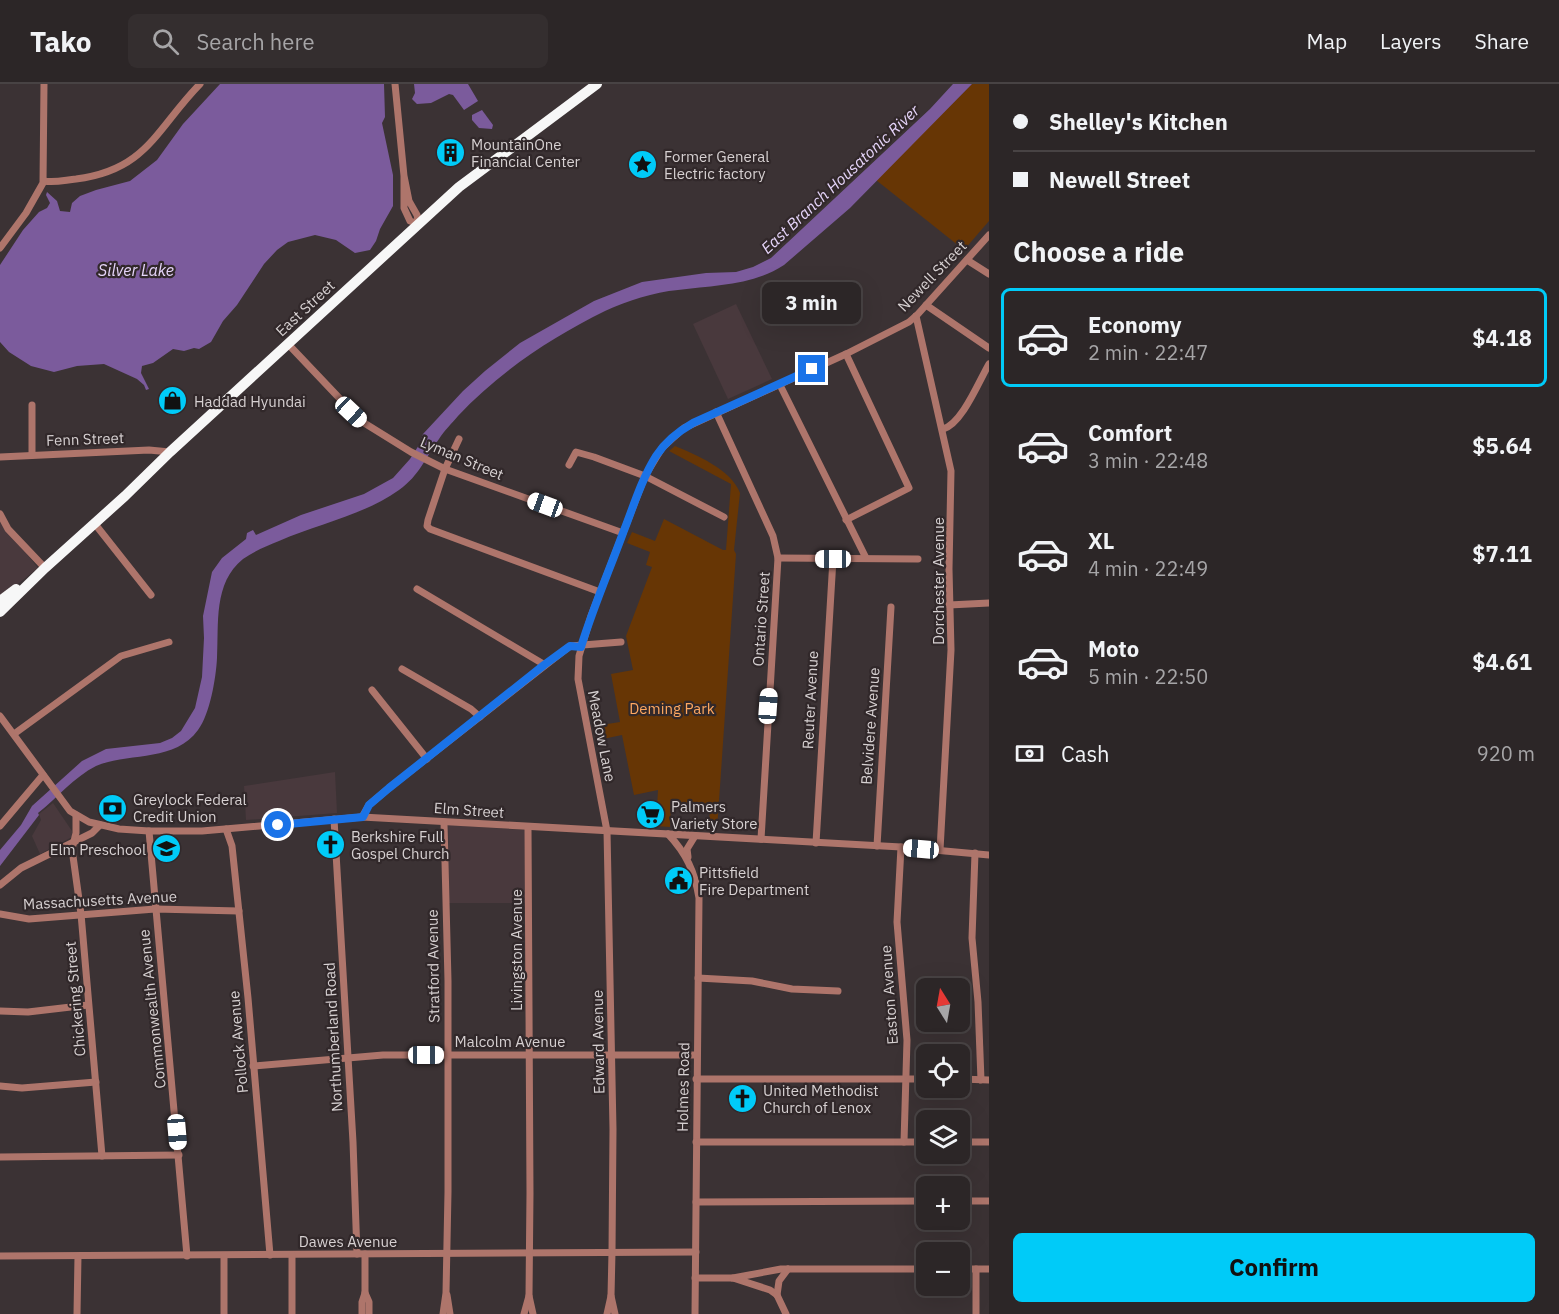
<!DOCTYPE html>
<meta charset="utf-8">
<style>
body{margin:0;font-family:"IBM Plex Sans",sans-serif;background:#342e2f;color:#f1f3f6;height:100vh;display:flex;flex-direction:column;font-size:22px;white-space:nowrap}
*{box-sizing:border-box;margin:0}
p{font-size:20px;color:#a6a5a7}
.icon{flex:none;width:33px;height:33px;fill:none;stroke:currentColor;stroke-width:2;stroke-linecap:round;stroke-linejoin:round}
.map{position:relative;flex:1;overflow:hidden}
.panel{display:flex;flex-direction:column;background:#2c2627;width:570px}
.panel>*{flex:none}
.top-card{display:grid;align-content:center;height:132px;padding:0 24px;background:#2c2627}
.needle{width:39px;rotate:349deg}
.controls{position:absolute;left:916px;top:894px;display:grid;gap:12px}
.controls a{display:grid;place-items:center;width:54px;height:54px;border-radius:9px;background:#2c2627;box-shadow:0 6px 24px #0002,0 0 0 2px #484344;font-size:30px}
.end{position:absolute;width:27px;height:27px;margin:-14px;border:8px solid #1a73e8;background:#fff;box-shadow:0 0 0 3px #fff}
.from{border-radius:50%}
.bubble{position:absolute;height:42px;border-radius:9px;background:#2c2627;box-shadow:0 6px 24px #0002,0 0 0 2px #484344;font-size:20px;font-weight:700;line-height:42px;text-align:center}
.car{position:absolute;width:18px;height:36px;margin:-18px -9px;border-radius:8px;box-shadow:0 0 4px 2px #0007;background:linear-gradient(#fff 24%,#345 0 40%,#fff 0 76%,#345 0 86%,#fff 0)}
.top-card b{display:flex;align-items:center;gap:21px;height:57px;font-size:22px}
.top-card b+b{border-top:2px solid #484344}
.top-card i{width:15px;height:15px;background:#f1f3f6}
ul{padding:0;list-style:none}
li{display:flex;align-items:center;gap:18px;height:99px;margin:0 12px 9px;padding:0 12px;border:3px solid transparent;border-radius:9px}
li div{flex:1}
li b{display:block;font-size:22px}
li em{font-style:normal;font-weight:700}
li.current{border-color:#00cbf8}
li>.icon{width:54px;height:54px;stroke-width:1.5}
h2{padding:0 24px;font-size:27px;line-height:72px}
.pay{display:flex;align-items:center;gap:15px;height:66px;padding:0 24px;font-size:22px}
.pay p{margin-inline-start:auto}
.button{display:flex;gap:12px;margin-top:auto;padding:12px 24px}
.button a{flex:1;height:69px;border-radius:9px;background:#00cbf8;color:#111;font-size:24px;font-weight:700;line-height:69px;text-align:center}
header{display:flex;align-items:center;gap:36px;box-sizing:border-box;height:84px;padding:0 30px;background:#2c2627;border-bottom:2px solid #484344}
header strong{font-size:28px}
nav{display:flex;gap:33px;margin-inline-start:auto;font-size:21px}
.search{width:420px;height:54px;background:#342e2f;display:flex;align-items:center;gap:15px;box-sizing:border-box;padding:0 21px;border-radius:9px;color:#a6a5a7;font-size:22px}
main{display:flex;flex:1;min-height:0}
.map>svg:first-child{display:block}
</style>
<header>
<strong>Tako</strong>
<div class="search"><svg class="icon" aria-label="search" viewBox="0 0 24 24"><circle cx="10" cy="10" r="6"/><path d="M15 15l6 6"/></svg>Search here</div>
<nav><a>Map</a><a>Layers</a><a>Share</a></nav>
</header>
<main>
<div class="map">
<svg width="989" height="1230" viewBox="0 0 989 1230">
<rect width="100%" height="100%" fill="#3b3234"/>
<g fill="#49393d">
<path d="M736,220l36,75 -44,20 -35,-75z"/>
<path d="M0,437l38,47 -38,30z"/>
<path d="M335,688l2,41 -91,7 -2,-34z"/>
<path d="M53,719l19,28v6l-32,17 -8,-18 9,-16 -2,-6z"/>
<path d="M448,741l77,5 1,73h-77z"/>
</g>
<g fill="#673605">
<path d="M972,0h17v137l-25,29 -88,-70z"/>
<path d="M675,362c21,9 56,23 65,47l-6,57 2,4 -19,276 -8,-1 1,-24 -39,-2 -1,24 -14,-1 2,-36 -24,5 -12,-60 -24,5 -3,-14 25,-4 -9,-48 22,-4 -7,-34 26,-69 -6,-2 4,-13 -23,-9 5,-11 23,9 9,-22 59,31h3l5,-66 -62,-33z"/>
</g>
<g fill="#7b5b9c">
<path d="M220,0h164l1,33 -3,6 11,52v31l-13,23 -4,12 -6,9 -15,3 -19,-13 -21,-5 -27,7 -11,8 -13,14 -27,41 -14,16 -12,21 -12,7 -5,-1 -10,3 -11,-2 -20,14 -11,3 -1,7 8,16 -3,1 -2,-5 -7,-6 -33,-15 -27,2 -23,6 -23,-6 -22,-14 -9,-10v-77l23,-35 16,-18 8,-4 3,-5 -4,-8 1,-3 10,9 3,10 10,1 2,-9 8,-7 16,-6 34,-9 27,-21 26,-36z"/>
<path d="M414,0h54l10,17 -14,9 -11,-15 -4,-1 -18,9 -14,1 -5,-5 3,-6z"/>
<path d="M953,0h19l-122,124 -66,57c-32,21 -70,20 -106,25 -24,2 -51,11 -73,21 -53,26 -106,61 -147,105 -6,7 -14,15 -19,23 -14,19 -19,36 -40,51 -35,25 -81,34 -120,51 -12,5 -25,10 -36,18 -30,24 -24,65 -26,99 -1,20 -7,56 -19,72 -24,33 -70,22 -102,36 -22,11 -39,32 -58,47l1,2 -39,51v-16l21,-25 11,-19 50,-45 24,-12 54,-6 12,-5 9,-7 14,-23 7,-31 2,-39 -1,-22 9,-44 10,-14 24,-19 1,-6 6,-3 3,5 45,-20 63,-21 29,-16 17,-19 9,-14 4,-11 40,-43 22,-20 35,-28 74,-42 48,-19 64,-9 30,-1 17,-5 18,-9 159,-149z"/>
<path d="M482,26l11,15 -1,4 -13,-1 -7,-8v-5z"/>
</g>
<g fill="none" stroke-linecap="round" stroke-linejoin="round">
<g stroke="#ae756b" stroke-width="7">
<path d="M395,0l9,92v32l6,13 9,3 -2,-9 -8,-14 -5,-25"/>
<path d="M44,97c11,2 21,-1 32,-2 71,-9 80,-50 124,-95"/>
<path d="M0,164l26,-35 17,-30 1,-99"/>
<path d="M967,176l22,14"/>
<path d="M926,221l63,43"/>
<path d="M916,232l35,155 -2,98 2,81 -11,200"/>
<path d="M288,260l73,77 50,31 34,17 178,64"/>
<path d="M780,301l86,173"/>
<path d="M716,328l57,124 5,22 -17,281"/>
<path d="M943,345c19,-5 36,-48 46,-65"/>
<path d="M459,355l-14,30 -17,51 -1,6 3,3 170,63"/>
<path d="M32,371v-50"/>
<path d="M0,373l149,-7 21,2"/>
<path d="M569,381l7,-13 18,5 51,19 79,41"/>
<path d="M0,430l8,15 37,39"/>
<path d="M846,436l63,-32 -63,-134"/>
<path d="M95,440l56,71"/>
<path d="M778,474l140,1"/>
<path d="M417,505l128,76"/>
<path d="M949,521l40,-2"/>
<path d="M402,585l69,40 9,8"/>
<path d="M372,606l55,69"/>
<path d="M0,632l70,95 19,11 30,7 30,2h53l160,-14 539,30 88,8"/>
<path d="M14,650l107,-78 48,-14"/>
<path d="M76,731v18l-4,16 9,65 21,242"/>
<path d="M362,733l7,-12 20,-17 181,-142 51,-4"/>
<path d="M334,735l19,323 4,112"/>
<path d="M0,742l43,-51"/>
<path d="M226,745l6,17 16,152 22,257"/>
<path d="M149,747l38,425"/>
<path d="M668,750c18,19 27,38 31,64l-4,416"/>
<path d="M816,759l17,-284"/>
<path d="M877,762l14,-239"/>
<path d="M901,763l-4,75 10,118 -3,102"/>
<path d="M975,769l-3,85 6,64 3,78"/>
<path d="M688,773l-1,-8 8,-13"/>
<path d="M0,801l21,-17 71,-35 8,-8"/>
<path d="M0,830l29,5 126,-10 84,2"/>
<path d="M698,894l54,3 40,8 46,2"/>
<path d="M0,927l28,1 60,-7"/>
<path d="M253,982l130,-11h313"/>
<path d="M696,995h231"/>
<path d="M960,995l29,1"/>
<path d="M0,1002l22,2 74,-6"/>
<path d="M696,1058h231"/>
<path d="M960,1058h29"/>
<path d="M0,1073l179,-2"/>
<path d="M960,1117h29"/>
<path d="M696,1118l231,-1"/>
<path d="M0,1172l696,-4"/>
<path d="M224,1172v58"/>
<path d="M960,1185h29"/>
<path d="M695,1194h38l37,12 7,5 9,19"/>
<path d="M733,1194l48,-9h146"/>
<path d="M365,1209l4,9v12"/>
<path d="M447,1211l3,19"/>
<path d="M777,1211l2,-14 9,-12"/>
<path d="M529,1212l4,18"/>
<path d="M611,1212l4,18"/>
<path d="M77,1230l1,-58"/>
<path d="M292,1230v-59"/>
<path d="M362,1230v-12l3,-9v-39"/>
<path d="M443,1230l3,-21 2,-101v-211l-4,-159"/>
<path d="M524,1230l5,-18 1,-103 -2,-366"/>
<path d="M607,1230l4,-18 1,-44 1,-123 -6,-298 -29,-152 1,-23 12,-40 54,-140 17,-28 22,-20 162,-74 63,-32 9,-8 71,-79"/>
<path d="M976,1230v-45"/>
</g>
<g stroke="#f7f7f7" stroke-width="10">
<path d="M0,517l16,-12"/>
<path d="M0,528l45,-44 80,-72 45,-44 289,-265 138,-103"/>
</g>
</g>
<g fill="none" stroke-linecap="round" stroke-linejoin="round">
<path stroke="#1a73e8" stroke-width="8" d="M278,741l85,-8 6,-12 20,-17 155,-123 26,-19 11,1c12,-39 28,-76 42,-114 10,-25 18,-53 33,-77 9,-14 23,-25 37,-33l119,-54"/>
</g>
<defs>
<symbol id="building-disc" viewBox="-11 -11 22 22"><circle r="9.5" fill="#00cbf8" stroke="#31282a"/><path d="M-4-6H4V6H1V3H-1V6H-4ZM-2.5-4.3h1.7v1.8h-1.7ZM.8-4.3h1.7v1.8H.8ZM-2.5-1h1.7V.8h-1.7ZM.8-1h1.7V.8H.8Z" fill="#111"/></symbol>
<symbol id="sight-disc" viewBox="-11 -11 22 22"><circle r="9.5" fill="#00cbf8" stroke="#31282a"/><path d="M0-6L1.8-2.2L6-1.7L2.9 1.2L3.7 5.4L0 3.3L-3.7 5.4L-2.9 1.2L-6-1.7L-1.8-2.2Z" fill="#111"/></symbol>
<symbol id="shop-disc" viewBox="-11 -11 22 22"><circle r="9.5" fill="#00cbf8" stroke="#31282a"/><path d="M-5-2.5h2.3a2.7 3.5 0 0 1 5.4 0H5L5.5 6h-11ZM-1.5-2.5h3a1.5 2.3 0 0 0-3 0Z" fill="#111"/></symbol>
<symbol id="bank-disc" viewBox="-11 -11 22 22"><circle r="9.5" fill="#00cbf8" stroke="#31282a"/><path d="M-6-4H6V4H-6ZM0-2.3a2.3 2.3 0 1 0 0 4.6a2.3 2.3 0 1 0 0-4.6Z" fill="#111"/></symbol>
<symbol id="supermarket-disc" viewBox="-11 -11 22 22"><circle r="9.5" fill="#00cbf8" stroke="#31282a"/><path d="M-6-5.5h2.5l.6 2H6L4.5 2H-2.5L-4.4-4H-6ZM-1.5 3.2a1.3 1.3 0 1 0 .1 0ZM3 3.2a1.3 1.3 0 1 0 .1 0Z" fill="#111"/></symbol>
<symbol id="church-disc" viewBox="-11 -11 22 22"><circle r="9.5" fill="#00cbf8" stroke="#31282a"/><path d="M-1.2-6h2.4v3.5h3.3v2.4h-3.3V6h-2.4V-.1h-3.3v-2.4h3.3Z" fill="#111"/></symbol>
<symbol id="school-disc" viewBox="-11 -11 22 22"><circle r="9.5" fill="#00cbf8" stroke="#31282a"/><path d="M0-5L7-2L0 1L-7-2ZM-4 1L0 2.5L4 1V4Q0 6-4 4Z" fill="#111"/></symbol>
<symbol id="civic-disc" viewBox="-11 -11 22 22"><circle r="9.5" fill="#00cbf8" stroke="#31282a"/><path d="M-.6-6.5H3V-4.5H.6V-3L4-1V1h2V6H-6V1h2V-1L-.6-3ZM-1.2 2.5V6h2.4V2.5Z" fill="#111"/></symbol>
</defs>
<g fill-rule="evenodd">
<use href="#building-disc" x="434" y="52" width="33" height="33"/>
<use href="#sight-disc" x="626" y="64" width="33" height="33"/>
<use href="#shop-disc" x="156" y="300" width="33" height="33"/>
<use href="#bank-disc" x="96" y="708" width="33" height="33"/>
<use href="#supermarket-disc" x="634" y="714" width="33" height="33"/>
<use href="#church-disc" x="314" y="744" width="33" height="33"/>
<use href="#school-disc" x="150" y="748" width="33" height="33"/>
<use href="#civic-disc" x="662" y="780" width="33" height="33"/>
<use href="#church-disc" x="726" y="998" width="33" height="33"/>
</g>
<g text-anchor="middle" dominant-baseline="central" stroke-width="4.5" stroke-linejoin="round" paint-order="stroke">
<g font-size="15" fill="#d6d0d1" stroke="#31282a" text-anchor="start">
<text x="471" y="60">MountainOne<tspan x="471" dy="17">Financial Center</tspan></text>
<text x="664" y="72">Former General<tspan x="664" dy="17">Electric factory</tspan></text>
<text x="194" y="317">Haddad Hyundai</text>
<text x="133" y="715">Greylock Federal<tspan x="133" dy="17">Credit Union</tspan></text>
<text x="671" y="722">Palmers<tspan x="671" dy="17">Variety Store</tspan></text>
<text x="351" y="752">Berkshire Full<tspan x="351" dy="17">Gospel Church</tspan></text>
<text x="146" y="765" text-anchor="end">Elm Preschool</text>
<text x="699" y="788">Pittsfield<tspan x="699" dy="17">Fire Department</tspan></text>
<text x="763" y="1006">United Methodist<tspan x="763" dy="17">Church of Lenox</tspan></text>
</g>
<g font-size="15" fill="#d6d0d1" stroke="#31282a">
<text transform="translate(932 192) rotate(-46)">Newell Street</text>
<text transform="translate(305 224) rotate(-43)">East Street</text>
<text transform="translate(85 355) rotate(-2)">Fenn Street</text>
<text transform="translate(462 374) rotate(23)">Lyman Street</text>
<text transform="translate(938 497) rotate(-90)">Dorchester Avenue</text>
<text transform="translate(761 535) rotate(-86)">Ontario Street</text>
<text transform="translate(810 616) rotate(-87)">Reuter Avenue</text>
<text transform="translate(870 642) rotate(-86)">Belvidere Avenue</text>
<text transform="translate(602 652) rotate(79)">Meadow Lane</text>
<text transform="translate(469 726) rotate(4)">Elm Street</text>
<text transform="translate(100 816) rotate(-3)">Massachusetts Avenue</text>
<text transform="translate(516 866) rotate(-90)">Livingston Avenue</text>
<text transform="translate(433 882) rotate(-91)">Stratford Avenue</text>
<text transform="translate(889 911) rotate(-94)">Easton Avenue</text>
<text transform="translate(75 915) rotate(-95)">Chickering Street</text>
<text transform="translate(152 925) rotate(-96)">Commonwealth Avenue</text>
<text transform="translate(333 953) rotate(-93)">Northumberland Road</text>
<text x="510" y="957">Malcolm Avenue</text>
<text transform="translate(238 958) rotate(-95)">Pollock Avenue</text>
<text transform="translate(598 958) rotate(-91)">Edward Avenue</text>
<text transform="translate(683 1003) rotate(-89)">Holmes Road</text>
<text x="348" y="1157">Dawes Avenue</text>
</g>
<g font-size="15" fill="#fea861" stroke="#31282a">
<text x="672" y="624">Deming Park</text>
</g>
<g font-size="16" font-style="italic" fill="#e6d5fa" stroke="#31282a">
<text transform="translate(840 95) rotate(-43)">East Branch Housatonic River</text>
<text x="136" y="186">Silver Lake</text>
</g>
</g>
</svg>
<div class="controls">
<a><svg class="needle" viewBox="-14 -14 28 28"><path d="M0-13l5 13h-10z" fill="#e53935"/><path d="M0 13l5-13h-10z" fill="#a6a5a7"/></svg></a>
<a><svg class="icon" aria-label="locate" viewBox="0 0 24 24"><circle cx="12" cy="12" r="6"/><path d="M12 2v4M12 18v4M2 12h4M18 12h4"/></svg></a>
<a><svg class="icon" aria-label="layers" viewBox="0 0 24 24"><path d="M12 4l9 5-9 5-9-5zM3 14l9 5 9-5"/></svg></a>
<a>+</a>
<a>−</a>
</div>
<i class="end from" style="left:278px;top:741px"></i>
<i class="end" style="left:812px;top:285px"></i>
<div class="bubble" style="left:762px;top:198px;width:99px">3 min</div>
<i class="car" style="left:351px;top:328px;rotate:133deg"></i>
<i class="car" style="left:545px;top:421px;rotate:290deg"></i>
<i class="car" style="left:833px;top:475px;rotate:270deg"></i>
<i class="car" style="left:768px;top:622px;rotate:4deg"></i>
<i class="car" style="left:921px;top:765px;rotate:275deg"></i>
<i class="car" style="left:426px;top:971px;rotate:90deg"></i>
<i class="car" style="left:177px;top:1048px;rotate:175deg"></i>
</div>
<section class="panel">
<div class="top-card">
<b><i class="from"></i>Shelley's Kitchen</b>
<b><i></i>Newell Street</b>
</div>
<h2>Choose a ride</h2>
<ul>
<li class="current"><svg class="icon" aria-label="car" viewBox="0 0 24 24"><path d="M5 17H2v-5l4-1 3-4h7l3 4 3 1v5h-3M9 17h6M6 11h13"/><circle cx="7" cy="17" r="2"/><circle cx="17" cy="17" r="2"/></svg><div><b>Economy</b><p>2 min · 22:47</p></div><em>$4.18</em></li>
<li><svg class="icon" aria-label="car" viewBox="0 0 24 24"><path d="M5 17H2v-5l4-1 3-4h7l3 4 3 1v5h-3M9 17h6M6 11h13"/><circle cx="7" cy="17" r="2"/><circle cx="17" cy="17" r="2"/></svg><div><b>Comfort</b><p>3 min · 22:48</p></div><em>$5.64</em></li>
<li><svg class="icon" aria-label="car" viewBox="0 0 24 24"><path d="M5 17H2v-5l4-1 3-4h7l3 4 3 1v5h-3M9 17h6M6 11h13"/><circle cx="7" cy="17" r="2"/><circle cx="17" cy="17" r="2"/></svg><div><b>XL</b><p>4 min · 22:49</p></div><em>$7.11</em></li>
<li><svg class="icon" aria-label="car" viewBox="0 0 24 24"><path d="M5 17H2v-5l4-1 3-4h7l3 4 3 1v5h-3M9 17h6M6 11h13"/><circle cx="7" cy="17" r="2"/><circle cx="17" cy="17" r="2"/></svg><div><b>Moto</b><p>5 min · 22:50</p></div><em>$4.61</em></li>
</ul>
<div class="pay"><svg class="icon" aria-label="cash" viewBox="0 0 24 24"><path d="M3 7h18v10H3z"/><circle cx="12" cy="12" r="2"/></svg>Cash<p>920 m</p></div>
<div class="button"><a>Confirm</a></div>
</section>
</main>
